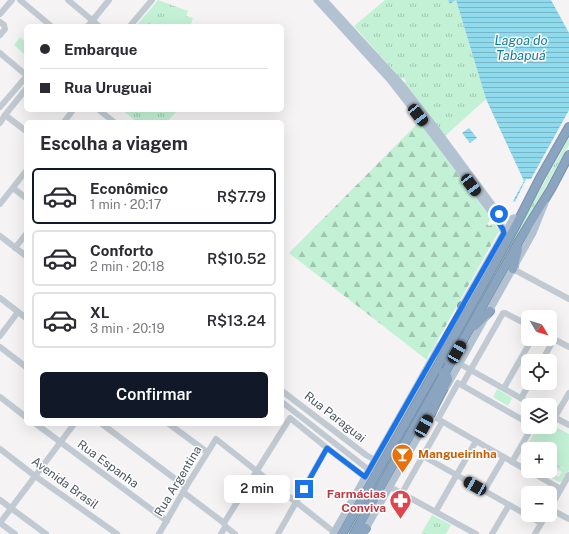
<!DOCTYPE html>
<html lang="pt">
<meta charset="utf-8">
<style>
body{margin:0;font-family:"Public Sans",sans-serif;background:#f2f2f3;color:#2b2b33;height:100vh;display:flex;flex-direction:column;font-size:15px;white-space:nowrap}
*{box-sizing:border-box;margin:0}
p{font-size:13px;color:#7c7c81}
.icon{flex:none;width:22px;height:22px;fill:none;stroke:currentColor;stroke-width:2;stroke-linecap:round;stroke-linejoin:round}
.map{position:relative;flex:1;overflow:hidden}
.panel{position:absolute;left:24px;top:120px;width:260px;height:306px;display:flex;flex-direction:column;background:#fff;border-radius:6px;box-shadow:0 4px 16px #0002}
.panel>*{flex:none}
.top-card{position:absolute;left:24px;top:24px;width:260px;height:88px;border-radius:6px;box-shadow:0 4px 16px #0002;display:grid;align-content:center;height:88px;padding:0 16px;background:#fff}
.needle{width:26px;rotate:128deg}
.buttons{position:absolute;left:521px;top:310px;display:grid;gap:8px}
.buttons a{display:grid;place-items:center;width:36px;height:36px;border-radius:6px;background:#fff;box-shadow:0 4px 16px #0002;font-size:20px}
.end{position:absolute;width:18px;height:18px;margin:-9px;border:5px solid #1a73e8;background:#fff;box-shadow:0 0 0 2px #fff}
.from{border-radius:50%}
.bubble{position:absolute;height:28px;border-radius:6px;background:#fff;box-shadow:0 4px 16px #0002;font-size:13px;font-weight:600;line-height:28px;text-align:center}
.car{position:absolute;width:12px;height:24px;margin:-12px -6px;border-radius:5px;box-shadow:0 0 3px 1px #0007;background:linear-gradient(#222 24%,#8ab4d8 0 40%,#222 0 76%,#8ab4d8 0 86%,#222 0)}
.top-card b{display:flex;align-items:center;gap:14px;height:38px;font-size:15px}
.top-card b+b{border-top:1px solid #e1e1e2}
.top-card i{width:10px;height:10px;background:#2b2b33}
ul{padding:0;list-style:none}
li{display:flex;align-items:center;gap:12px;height:56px;margin:0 8px 6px;padding:0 8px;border:2px solid #e1e1e2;border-radius:6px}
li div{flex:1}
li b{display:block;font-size:15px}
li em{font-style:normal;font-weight:600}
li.on{border-color:#111827}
li>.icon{width:36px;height:36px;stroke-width:1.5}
h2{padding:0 16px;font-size:18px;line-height:48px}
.cta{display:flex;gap:8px;margin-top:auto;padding:8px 16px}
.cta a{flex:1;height:46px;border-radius:6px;background:#111827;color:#fff;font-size:16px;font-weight:600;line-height:46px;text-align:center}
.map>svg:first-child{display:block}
</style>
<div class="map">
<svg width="569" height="534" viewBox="0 0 569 534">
<defs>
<pattern id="grass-tufts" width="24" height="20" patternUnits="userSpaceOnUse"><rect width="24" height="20" fill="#c3f1d5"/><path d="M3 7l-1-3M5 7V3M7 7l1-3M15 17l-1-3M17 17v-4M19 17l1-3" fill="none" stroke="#a0c6b0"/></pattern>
<pattern id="forest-firs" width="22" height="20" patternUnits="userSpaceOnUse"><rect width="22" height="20" fill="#c3f1d5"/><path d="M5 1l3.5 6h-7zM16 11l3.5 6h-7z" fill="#a0c6b0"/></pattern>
<pattern id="water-rules" width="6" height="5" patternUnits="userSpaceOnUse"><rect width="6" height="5" fill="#90daee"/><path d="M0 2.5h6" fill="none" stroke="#78b4c4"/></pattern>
</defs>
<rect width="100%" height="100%" fill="#f5f3f3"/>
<g fill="url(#grass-tufts)">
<path d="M158,0l30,11 -2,5 7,2 -2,6 4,2h-59z"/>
<path d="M385,0h63l3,4 5,-4 30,99 -41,37 -40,-53 1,-2 -2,-3 -3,1 -47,-53z"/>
<path d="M122,110h56l-11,12h-30z"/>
<path d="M569,138v7l-119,211 -1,1 -1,-2z"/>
<path d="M437,356l1,2 -100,176h-3z"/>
<path d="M438,373h1l2,1 -92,160h-3z"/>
<path d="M538,427h2l-12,21 2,1h-2v15l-7,-4v-4z"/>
<path d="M550,460l15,9 4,-6v7l-6,11 -4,1 -19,-11h8l11,6 3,-5 -11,-6h-1z"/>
<path d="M432,515l19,10 -5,9h-25z"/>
</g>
<path fill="url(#forest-firs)" d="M419,122l72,96 -4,6 2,2 6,-3 4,8 -68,121c-3,2 -3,5 -4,8l-138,-107z"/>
<g fill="#c3f1d5">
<path d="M169,7l18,6 -3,9 -8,-2 8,3 -1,3h-22z"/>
<path d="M20,37l6,5v9l-2,3 -10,-9z"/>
<path d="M497,389l15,9 -4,8 -15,-9z"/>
<path d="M550,424l19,10v29l-3,6 -16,-9v-11h-20l-2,-1 12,-21h10z"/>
</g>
<g fill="url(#water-rules)">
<path d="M448,0h103l18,33v77l-38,69h-5l-11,23 -2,-1 11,-20 -38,-82 -30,-99 -6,4z"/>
<path d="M469,128l8,10 -7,5 -8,-10z"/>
</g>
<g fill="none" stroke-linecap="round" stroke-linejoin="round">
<defs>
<g id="highway">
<path d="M513,269l5,-20"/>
<path d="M475,326l15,-15"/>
<path d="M446,359l-3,-2 -3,-4 1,-5 21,-37v-5"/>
<path d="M431,414l4,-9 13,-25c0,-4 -2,-7 -5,-8"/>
<path d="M342,534l98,-172 76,-137 24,-47 29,-51"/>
<path d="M354,534l165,-293 32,-52 18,-34"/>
<path d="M361,534l5,-6"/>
</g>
</defs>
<use href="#highway" stroke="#7690ad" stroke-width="10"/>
<g stroke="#c1cad2" stroke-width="6">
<path d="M20,0l31,26"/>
<path d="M68,0l31,26"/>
<path d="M0,14l12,-14"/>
<path d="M0,22l4,3 1,4 -5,6"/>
<path d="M88,26l21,-26"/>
<path d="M130,26l22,-26"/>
<path d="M0,53l26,22"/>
<path d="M0,107l26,-30"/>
<path d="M99,110l15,12"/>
<path d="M5,115l21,16"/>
<path d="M64,122l9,-12"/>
<path d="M0,123l5,-8 21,-26"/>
<path d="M13,188l13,10"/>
<path d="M0,204l26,-33"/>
<path d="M0,236l26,20"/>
<path d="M15,248l11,-14"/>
<path d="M513,269l56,30"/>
<path d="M0,298l26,20"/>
<path d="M0,336l18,-24"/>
<path d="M550,337l19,10"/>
<path d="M0,347l26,20"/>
<path d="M542,361l12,-22"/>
<path d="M460,364l73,41"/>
<path d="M462,385l41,-72h2l23,12"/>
<path d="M504,388l28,-49"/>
<path d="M282,391l84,64 9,5"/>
<path d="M0,397l26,20"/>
<path d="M521,398l9,-15"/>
<path d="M282,402l87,68"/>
<path d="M550,415l19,10"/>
<path d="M555,417l14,-24"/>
<path d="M528,423l-70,-40 -20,36 90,52"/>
<path d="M36,424l131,97"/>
<path d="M102,424l84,63"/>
<path d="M169,424l38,28"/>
<path d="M0,449l35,27 82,58"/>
<path d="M423,456l118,67"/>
<path d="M512,462l20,-35"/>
<path d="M529,471l32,18"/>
<path d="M390,487l86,47"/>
<path d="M484,491l20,-34"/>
<path d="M183,492l41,31 1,3 10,8"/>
<path d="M402,493l40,-71"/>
<path d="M0,500l46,34"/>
<path d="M550,508l19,-33"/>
<path d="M550,509l19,10"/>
<path d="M436,511l40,-70"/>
<path d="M224,523l66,-105 37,30 38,29"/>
<path d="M15,534l-15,-11 74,-99"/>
<path d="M159,534l27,-47 30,-48 118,93"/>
<path d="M221,534l4,-7"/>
<path d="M278,534l49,-86"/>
<path d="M492,534l17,-29"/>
<path d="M535,534l11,-19"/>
</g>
<g stroke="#b3c2d1" stroke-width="7">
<path d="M317,0l74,81 36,46 74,98 3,8"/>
<path d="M324,0l77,84 35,45 63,85c5,5 8,6 15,4"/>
<path d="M460,310l44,-77 10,-15"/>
<path d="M447,386l86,-153 12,-30"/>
<path d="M364,532l70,-123"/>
<path d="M333,534l107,-189"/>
</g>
<use href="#highway" stroke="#8ba5c1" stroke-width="8"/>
</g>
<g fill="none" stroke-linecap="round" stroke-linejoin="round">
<path stroke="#1a73e8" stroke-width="5" d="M304,489l23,-41 38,29 139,-244 -1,-4 -8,-11 4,-4"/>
</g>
<defs>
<symbol id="bar-pin" viewBox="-11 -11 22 30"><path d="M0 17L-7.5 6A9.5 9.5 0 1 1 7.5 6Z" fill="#e8710a" stroke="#fff"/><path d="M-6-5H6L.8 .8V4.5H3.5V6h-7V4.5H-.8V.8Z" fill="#fff"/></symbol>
<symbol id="pharmacy-pin" viewBox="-11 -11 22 30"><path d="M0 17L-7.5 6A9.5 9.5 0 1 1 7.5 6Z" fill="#e0444e" stroke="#fff"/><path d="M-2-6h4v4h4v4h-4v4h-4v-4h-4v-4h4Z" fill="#fff"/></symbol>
</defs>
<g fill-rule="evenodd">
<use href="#bar-pin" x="390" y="442" width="25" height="34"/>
<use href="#pharmacy-pin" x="388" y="488" width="25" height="34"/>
</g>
<g text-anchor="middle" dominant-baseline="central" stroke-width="3" stroke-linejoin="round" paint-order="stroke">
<g font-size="12" fill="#4a5661" stroke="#fff">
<text transform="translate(335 417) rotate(38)">Rua Paraguai</text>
<text transform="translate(108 464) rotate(36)">Rua Espanha</text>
<text transform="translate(178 481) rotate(-59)">Rua Argentina</text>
<text transform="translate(65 483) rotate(36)">Avenida Brasil</text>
</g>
<g font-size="12" font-weight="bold" fill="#c56008" stroke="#fff" text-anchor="start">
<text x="418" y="454">Mangueirinha</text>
</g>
<g font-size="12" font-weight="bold" fill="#be3a42" stroke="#fff" text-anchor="end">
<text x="386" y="494">Farmácias<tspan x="386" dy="14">Conviva</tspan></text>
</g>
<g font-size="13" font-style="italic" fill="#0c7c9b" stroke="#fff">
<text x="521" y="40">Lagoa do<tspan x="521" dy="15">Tabapuá</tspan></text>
</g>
</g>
</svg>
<div class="buttons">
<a><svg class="needle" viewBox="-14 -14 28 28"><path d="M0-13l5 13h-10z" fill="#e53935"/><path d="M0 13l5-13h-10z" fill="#7c7c81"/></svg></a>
<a><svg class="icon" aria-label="locate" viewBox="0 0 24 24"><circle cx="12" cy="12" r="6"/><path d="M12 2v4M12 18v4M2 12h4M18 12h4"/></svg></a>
<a><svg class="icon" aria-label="layers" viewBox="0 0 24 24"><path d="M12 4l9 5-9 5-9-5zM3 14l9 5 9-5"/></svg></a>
<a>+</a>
<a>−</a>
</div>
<i class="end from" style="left:499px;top:214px"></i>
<i class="end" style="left:304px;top:489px"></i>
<div class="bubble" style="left:224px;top:475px;width:66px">2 min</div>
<i class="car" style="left:418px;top:115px;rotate:142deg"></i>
<i class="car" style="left:471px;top:185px;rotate:143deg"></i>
<i class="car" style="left:457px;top:352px;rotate:30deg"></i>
<i class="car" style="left:424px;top:426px;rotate:29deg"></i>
<i class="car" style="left:475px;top:486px;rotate:300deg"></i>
<div class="top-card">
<b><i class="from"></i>Embarque</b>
<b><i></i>Rua Uruguai</b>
</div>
<section class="panel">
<h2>Escolha a viagem</h2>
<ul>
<li class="on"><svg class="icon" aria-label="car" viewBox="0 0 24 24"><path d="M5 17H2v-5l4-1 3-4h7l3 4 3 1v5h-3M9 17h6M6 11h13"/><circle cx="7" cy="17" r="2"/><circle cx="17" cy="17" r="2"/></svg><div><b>Econômico</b><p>1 min · 20:17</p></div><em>R$7.79</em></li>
<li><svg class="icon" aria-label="car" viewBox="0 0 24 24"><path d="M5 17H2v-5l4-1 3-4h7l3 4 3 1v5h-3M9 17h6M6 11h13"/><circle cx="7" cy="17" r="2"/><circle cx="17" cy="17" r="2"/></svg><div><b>Conforto</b><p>2 min · 20:18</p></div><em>R$10.52</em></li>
<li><svg class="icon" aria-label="car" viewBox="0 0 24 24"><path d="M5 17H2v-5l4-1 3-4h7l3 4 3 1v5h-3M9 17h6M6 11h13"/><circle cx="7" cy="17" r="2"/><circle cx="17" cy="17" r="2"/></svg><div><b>XL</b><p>3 min · 20:19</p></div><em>R$13.24</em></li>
</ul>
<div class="cta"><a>Confirmar</a></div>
</section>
</div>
